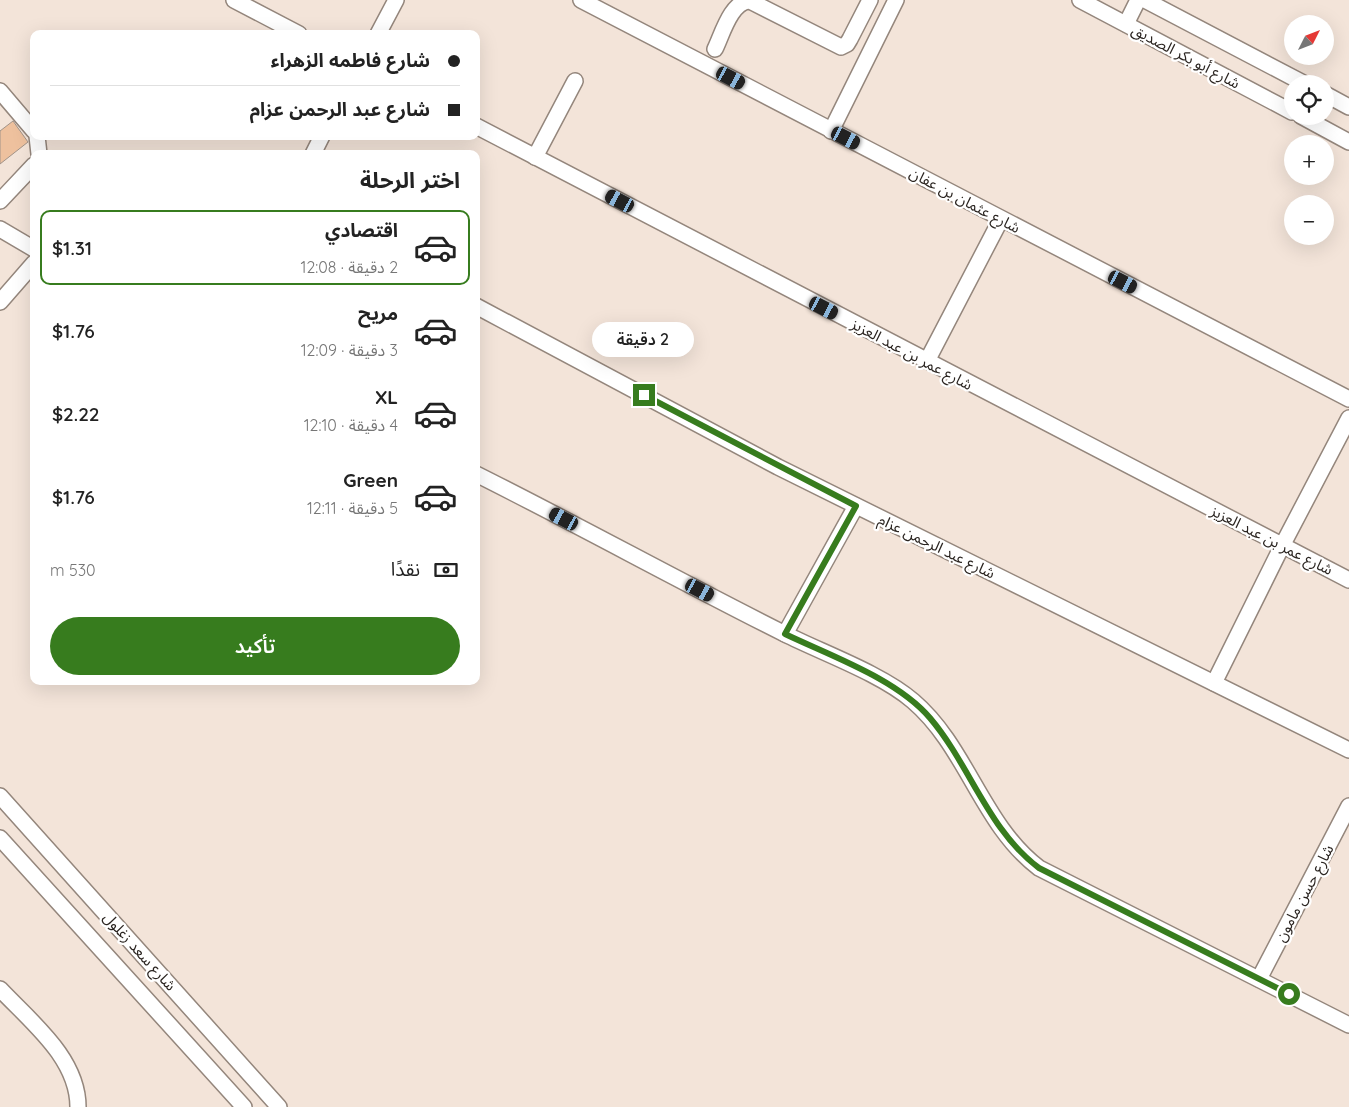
<!DOCTYPE html>
<html lang="ar">
<meta charset="utf-8">
<style>
body{margin:0;font-family:Quicksand,"Noto Sans Arabic",sans-serif;background:#f6f6f6;color:#222;direction:rtl;height:100vh;display:flex;flex-direction:column;font-size:19px;white-space:nowrap}
*{box-sizing:border-box;margin:0}
p{font-size:16px;color:#767676}
.icon{flex:none;width:28px;height:28px;fill:none;stroke:currentColor;stroke-width:2;stroke-linecap:round;stroke-linejoin:round}
.map{position:relative;flex:1;overflow:hidden;direction:ltr}
.details{position:absolute;left:30px;top:150px;width:450px;height:535px;display:flex;flex-direction:column;background:#fff;border-radius:10px;box-shadow:0 5px 20px #0002;direction:rtl}
.details>*{flex:none}
.top-card{position:absolute;left:30px;top:30px;width:450px;height:110px;border-radius:10px;box-shadow:0 5px 20px #0002;direction:rtl;display:grid;align-content:center;height:110px;padding:0 20px;background:#fff}
.needle{width:32px;rotate:48deg}
.tools{position:absolute;left:1284px;top:15px;display:grid;gap:10px}
.tools a{display:grid;place-items:center;width:50px;height:50px;border-radius:50%;background:#fff;box-shadow:0 5px 20px #0002;font-size:25px}
.end{position:absolute;width:22px;height:22px;margin:-11px;border:6px solid #377c1e;background:#fff;box-shadow:0 0 0 2px #fff}
.from{border-radius:50%}
.bubble{position:absolute;height:35px;border-radius:18px;background:#fff;box-shadow:0 5px 20px #0002;font-size:16px;font-weight:600;line-height:35px;text-align:center;direction:rtl}
.car{position:absolute;width:15px;height:30px;margin:-15px -8px;border-radius:6px;box-shadow:0 0 4px 1px #0007;background:linear-gradient(#222 24%,#8ab4d8 0 40%,#222 0 76%,#8ab4d8 0 86%,#222 0)}
.top-card b{display:flex;align-items:center;gap:18px;height:48px;font-size:19px}
.top-card b+b{border-top:1px solid #e0e0e0}
.top-card i{width:12px;height:12px;background:#222}
ul{padding:0;list-style:none}
li{display:flex;align-items:center;gap:15px;height:75px;margin:0 10px 8px;padding:0 10px;border:2px solid transparent;border-radius:10px}
li div{flex:1}
li b{display:block;font-size:19px}
li em{font-style:normal;font-weight:600}
li.on{border-color:#377c1e}
li>.icon{width:45px;height:45px;stroke-width:1.5}
h2{padding:0 20px;font-size:22px;line-height:60px}
.pay{display:flex;align-items:center;gap:12px;height:55px;padding:0 20px;font-size:19px}
.pay p{margin-inline-start:auto}
.button{display:flex;gap:10px;margin-top:auto;padding:10px 20px}
.button a{flex:1;height:58px;border-radius:30px;background:#377c1e;color:#fff;font-size:20px;font-weight:600;line-height:58px;text-align:center}
.map>svg:first-child{display:block}
</style>
<div class="map">
<svg width="1349" height="1107" viewBox="0 0 1349 1107">
<rect width="100%" height="100%" fill="#f3e4d9"/>
<path fill="#eec19e" stroke="#a19388" d="M13,121l15,21 -28,22v-33z"/>
<g fill="none" stroke-linecap="round" stroke-linejoin="round">
<defs>
<g id="minor">
<path d="M234,0l65,34"/>
<path d="M581,0l768,399"/>
<path d="M1080,0l212,112"/>
<path d="M1145,0l160,84"/>
<path d="M1126,24l12,-24"/>
<path d="M378,34l18,-34"/>
<path d="M715,49c7,-14 16,-48 35,-48l91,46 6,-3 3,-5 20,-39"/>
<path d="M0,91l34,40"/>
<path d="M1325,94l24,13"/>
<path d="M1301,116l48,26"/>
<path d="M476,126l873,454"/>
<path d="M831,131l65,-131"/>
<path d="M37,136l2,18"/>
<path d="M313,154l9,-18"/>
<path d="M535,157l40,-76"/>
<path d="M0,201l34,-36"/>
<path d="M0,229l34,20"/>
<path d="M0,302l34,-39"/>
<path d="M476,306l302,161 571,283"/>
<path d="M927,361l74,-142"/>
<path d="M476,474c104,52 205,108 309,160 38,19 97,40 128,67 54,46 69,124 126,167l310,157"/>
<path d="M785,634l71,-128"/>
<path d="M1214,683l68,-137 67,-128"/>
<path d="M0,796l279,311"/>
<path d="M0,838l244,269"/>
<path d="M1259,979l90,-173"/>
<path d="M0,989c31,33 78,69 78,118"/>
</g>
</defs>
<use href="#minor" stroke="#94867c" stroke-width="18"/>
<use href="#minor" stroke="#fff" stroke-width="15"/>
</g>
<g fill="none" stroke-linecap="round" stroke-linejoin="round">
<path stroke="#377c1e" stroke-width="6" d="M644,395l212,111 -71,128c46,22 112,45 145,84 40,47 58,112 109,150l250,126"/>
</g>
<g text-anchor="middle" dominant-baseline="central" stroke-width="4.5" stroke-linejoin="round" paint-order="stroke">
<g font-size="15" fill="#2a2420" stroke="#fff">
<text transform="translate(1186 56) rotate(28)">شارع أبو بكر الصديق</text>
<text transform="translate(965 200) rotate(28)">شارع عثمان بن عفان</text>
<text transform="translate(912 354) rotate(28)">شارع عمر بن عبد العزيز</text>
<text transform="translate(1272 540) rotate(27)">شارع عمر بن عبد العزيز</text>
<text transform="translate(937 546) rotate(26)">شارع عبد الرحمن عزام</text>
<text transform="translate(1304 893) rotate(-62)">شارع حسن مامون</text>
<text transform="translate(140 951) rotate(48)">شارع سعد زغلول</text>
</g>
</g>
</svg>
<div class="tools">
<a><svg class="needle" viewBox="-14 -14 28 28"><path d="M0-13l5 13h-10z" fill="#e53935"/><path d="M0 13l5-13h-10z" fill="#767676"/></svg></a>
<a><svg class="icon" aria-label="locate" viewBox="0 0 24 24"><circle cx="12" cy="12" r="6"/><path d="M12 2v4M12 18v4M2 12h4M18 12h4"/></svg></a>
<a>+</a>
<a>−</a>
</div>
<i class="end from" style="left:1289px;top:994px"></i>
<i class="end" style="left:644px;top:395px"></i>
<div class="bubble" style="left:592px;top:322px;width:102px">2 دقيقة</div>
<i class="car" style="left:731px;top:78px;rotate:118deg"></i>
<i class="car" style="left:846px;top:138px;rotate:117deg"></i>
<i class="car" style="left:620px;top:201px;rotate:298deg"></i>
<i class="car" style="left:1123px;top:282px;rotate:117deg"></i>
<i class="car" style="left:824px;top:308px;rotate:117deg"></i>
<i class="car" style="left:564px;top:519px;rotate:298deg"></i>
<i class="car" style="left:700px;top:590px;rotate:118deg"></i>
<div class="top-card">
<b><i class="from"></i>شارع فاطمه الزهراء</b>
<b><i></i>شارع عبد الرحمن عزام</b>
</div>
<section class="details">
<h2>اختر الرحلة</h2>
<ul>
<li class="on"><svg class="icon" aria-label="car" viewBox="0 0 24 24"><path d="M5 17H2v-5l4-1 3-4h7l3 4 3 1v5h-3M9 17h6M6 11h13"/><circle cx="7" cy="17" r="2"/><circle cx="17" cy="17" r="2"/></svg><div><b>اقتصادي</b><p>2 دقيقة · 12:08</p></div><em>$1.31</em></li>
<li><svg class="icon" aria-label="car" viewBox="0 0 24 24"><path d="M5 17H2v-5l4-1 3-4h7l3 4 3 1v5h-3M9 17h6M6 11h13"/><circle cx="7" cy="17" r="2"/><circle cx="17" cy="17" r="2"/></svg><div><b>مريح</b><p>3 دقيقة · 12:09</p></div><em>$1.76</em></li>
<li><svg class="icon" aria-label="car" viewBox="0 0 24 24"><path d="M5 17H2v-5l4-1 3-4h7l3 4 3 1v5h-3M9 17h6M6 11h13"/><circle cx="7" cy="17" r="2"/><circle cx="17" cy="17" r="2"/></svg><div><b>XL</b><p>4 دقيقة · 12:10</p></div><em>$2.22</em></li>
<li><svg class="icon" aria-label="car" viewBox="0 0 24 24"><path d="M5 17H2v-5l4-1 3-4h7l3 4 3 1v5h-3M9 17h6M6 11h13"/><circle cx="7" cy="17" r="2"/><circle cx="17" cy="17" r="2"/></svg><div><b>Green</b><p>5 دقيقة · 12:11</p></div><em>$1.76</em></li>
</ul>
<div class="pay"><svg class="icon" aria-label="cash" viewBox="0 0 24 24"><path d="M3 7h18v10H3z"/><circle cx="12" cy="12" r="2"/></svg>نقدًا<p>530 m</p></div>
<div class="button"><a>تأكيد</a></div>
</section>
</div>
